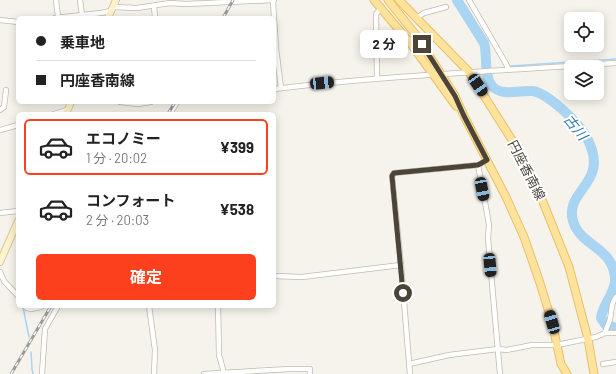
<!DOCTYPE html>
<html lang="ja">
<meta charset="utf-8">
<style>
body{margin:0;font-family:Barlow,"Noto Sans JP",sans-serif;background:#f2f2f2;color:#222;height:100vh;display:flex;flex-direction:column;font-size:15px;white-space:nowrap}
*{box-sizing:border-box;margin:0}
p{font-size:13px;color:#767676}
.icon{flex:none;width:22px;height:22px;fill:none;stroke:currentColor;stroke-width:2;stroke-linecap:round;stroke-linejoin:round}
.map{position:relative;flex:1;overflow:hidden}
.sheet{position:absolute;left:16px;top:112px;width:260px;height:196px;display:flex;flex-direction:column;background:#fff;border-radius:6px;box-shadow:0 2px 10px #0003}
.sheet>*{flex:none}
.banner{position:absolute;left:16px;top:16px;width:260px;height:88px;border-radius:6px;box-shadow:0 2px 10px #0003;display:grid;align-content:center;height:88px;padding:0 20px;background:#fff}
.fabs{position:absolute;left:564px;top:12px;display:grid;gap:8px}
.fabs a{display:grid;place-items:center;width:40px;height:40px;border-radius:6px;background:#fff;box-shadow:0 2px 10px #0003;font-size:20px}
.end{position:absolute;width:18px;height:18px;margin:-9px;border:5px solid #4b4439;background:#fff;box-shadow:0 0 0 2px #fff}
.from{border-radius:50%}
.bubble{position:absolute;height:28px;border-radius:6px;background:#fff;box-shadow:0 2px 10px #0003;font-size:13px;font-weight:700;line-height:28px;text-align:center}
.car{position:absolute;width:12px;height:24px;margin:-12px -6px;border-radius:5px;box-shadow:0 0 3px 1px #0007;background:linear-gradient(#222 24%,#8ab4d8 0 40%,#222 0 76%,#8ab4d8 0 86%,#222 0)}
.banner b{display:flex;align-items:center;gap:14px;height:38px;font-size:15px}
.banner b+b{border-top:1px solid #e0e0e0}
.banner i{width:10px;height:10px;background:#222}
ul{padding:7px 0 0;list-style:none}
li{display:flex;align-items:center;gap:12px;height:56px;margin:0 8px 6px;padding:0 12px;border:2px solid transparent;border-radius:6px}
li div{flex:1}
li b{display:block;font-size:15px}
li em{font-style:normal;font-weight:700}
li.current{border-color:#fc3f1d}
li>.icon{width:36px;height:36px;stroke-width:1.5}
.action{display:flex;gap:8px;margin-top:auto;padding:8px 20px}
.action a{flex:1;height:46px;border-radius:6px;background:#fc3f1d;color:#fff;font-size:16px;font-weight:700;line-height:46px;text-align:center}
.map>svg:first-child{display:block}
</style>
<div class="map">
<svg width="616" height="374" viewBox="0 0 616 374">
<rect width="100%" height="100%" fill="#f6f3ec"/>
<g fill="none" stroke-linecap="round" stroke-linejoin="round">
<g stroke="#a9d4f2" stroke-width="1.5">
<path d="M468,2l34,59"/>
<path d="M511,66l105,-7"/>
<path d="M23,307l6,30"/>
<path d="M31,352l1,17 1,5"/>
</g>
<path stroke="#a9d4f2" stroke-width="10" d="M457,0l27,43c4,12 -1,32 8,43 10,11 28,4 41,5 16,3 47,33 54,47 24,46 -23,51 -14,83 8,27 43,26 42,61 -2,14 -12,22 -14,36l4,6 11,4"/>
<defs>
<g id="street">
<path d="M56,0l2,17"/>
<path d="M80,0l2,15"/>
<path d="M273,0l1,18"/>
<path d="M469,0l36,62 4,8"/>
<path d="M154,6l1,12"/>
<path d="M113,7l24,1 33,-5 16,1 88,-4"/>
<path d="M55,18l46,-5 10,-2"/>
<path d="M417,18l7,-5 22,-6"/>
<path d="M274,19l2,29 5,40"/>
<path d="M0,20l18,2"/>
<path d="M377,78l-1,-64 5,-6"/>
<path d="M274,89c114,-14 228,-18 342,-26"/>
<path d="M120,102l18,2 13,-2"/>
<path d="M0,110l4,-3 2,-17"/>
<path d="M54,114l13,-4"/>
<path d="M170,114l7,-12"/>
<path d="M0,130l18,-5"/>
<path d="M478,165l9,48 2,12 -1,13 12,136"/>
<path d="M0,213l18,-2"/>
<path d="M0,272l4,9 14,15"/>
<path d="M274,276l28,1 99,-12"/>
<path d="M24,306c5,5 11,2 17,1v-1"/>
<path d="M149,306l6,44 -1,24"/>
<path d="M218,306l1,49 5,18"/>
<path d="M605,333h11"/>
<path d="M409,364l40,-9 49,-6 9,1 25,-5h25l39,-8 9,-4c1,-5 4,-9 5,-14 2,-8 0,-15 6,-22"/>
<path d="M603,364l13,-2"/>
<path d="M42,374l3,-45 13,-23"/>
<path d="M204,374l86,-5h20v5"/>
<path d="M410,374l-9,-109 -9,-89 2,-3 84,-8 9,-5"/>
</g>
<g id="secondary">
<path d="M108,18l8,-18"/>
<path d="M66,114l5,-12"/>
<path d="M0,262l18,-41"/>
</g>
<g id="primary">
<path d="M374,0l37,44 45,62"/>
<path d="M388,0l28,35 39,61 9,20 42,81 18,40 15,43 13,42 9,42 6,10"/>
<path d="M399,0l70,72 48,76 20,39 32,80 19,72 6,35"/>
</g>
</defs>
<use href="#street" stroke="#c2bbae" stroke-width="6"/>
<use href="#secondary" stroke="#d6c79b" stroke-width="8"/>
<use href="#primary" stroke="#e6c16a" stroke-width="9"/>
<use href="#street" stroke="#fff" stroke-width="4.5"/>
<use href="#secondary" stroke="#fff3cd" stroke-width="6"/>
<use href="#primary" stroke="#ffe39c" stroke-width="7"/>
<defs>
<g id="rail">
<path d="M223,18l10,-18"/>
<path d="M168,114l7,-12"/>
<path d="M11,374l40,-68"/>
</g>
</defs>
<use href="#rail" stroke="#9a9a9a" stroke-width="3"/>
<use href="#rail" stroke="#fff" stroke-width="1.5" stroke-dasharray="4.5" stroke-linecap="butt"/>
</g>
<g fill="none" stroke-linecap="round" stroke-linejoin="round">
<path stroke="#4b4439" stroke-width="5" d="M403,293l-11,-117 2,-3 84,-8 9,-5 -23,-44 -9,-20 -33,-52"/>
</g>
<g text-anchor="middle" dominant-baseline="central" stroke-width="4" stroke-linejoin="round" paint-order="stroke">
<g font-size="13" fill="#4b4439" stroke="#fff">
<text transform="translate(527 170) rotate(63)">円座香南線</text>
</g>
<g font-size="14" font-style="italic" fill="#2e7ab2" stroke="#fff">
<text transform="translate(576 127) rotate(51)">古川</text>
</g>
</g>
</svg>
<div class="fabs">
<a><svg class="icon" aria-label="locate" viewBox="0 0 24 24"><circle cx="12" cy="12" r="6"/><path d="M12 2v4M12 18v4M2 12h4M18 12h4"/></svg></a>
<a><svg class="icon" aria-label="layers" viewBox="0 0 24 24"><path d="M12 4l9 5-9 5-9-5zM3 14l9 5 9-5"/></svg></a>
</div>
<i class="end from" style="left:403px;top:293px"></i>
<i class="end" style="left:422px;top:44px"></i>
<div class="bubble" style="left:360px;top:30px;width:48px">2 分</div>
<i class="car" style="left:322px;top:83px;rotate:84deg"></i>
<i class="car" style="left:478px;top:85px;rotate:146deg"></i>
<i class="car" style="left:482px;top:189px;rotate:169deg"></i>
<i class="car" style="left:490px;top:265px;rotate:175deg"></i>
<i class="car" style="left:552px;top:322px;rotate:344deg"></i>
<div class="banner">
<b><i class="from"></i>乗車地</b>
<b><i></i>円座香南線</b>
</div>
<section class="sheet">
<ul>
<li class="current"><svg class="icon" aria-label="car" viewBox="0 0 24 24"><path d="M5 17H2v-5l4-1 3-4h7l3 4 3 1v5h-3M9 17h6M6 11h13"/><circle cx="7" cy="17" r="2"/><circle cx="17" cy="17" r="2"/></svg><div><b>エコノミー</b><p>1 分 · 20:02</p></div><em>¥399</em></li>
<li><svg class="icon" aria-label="car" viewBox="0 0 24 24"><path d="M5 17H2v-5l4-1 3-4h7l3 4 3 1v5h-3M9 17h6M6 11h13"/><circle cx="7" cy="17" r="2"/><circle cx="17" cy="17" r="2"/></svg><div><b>コンフォート</b><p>2 分 · 20:03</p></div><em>¥538</em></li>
</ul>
<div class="action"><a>確定</a></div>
</section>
</div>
